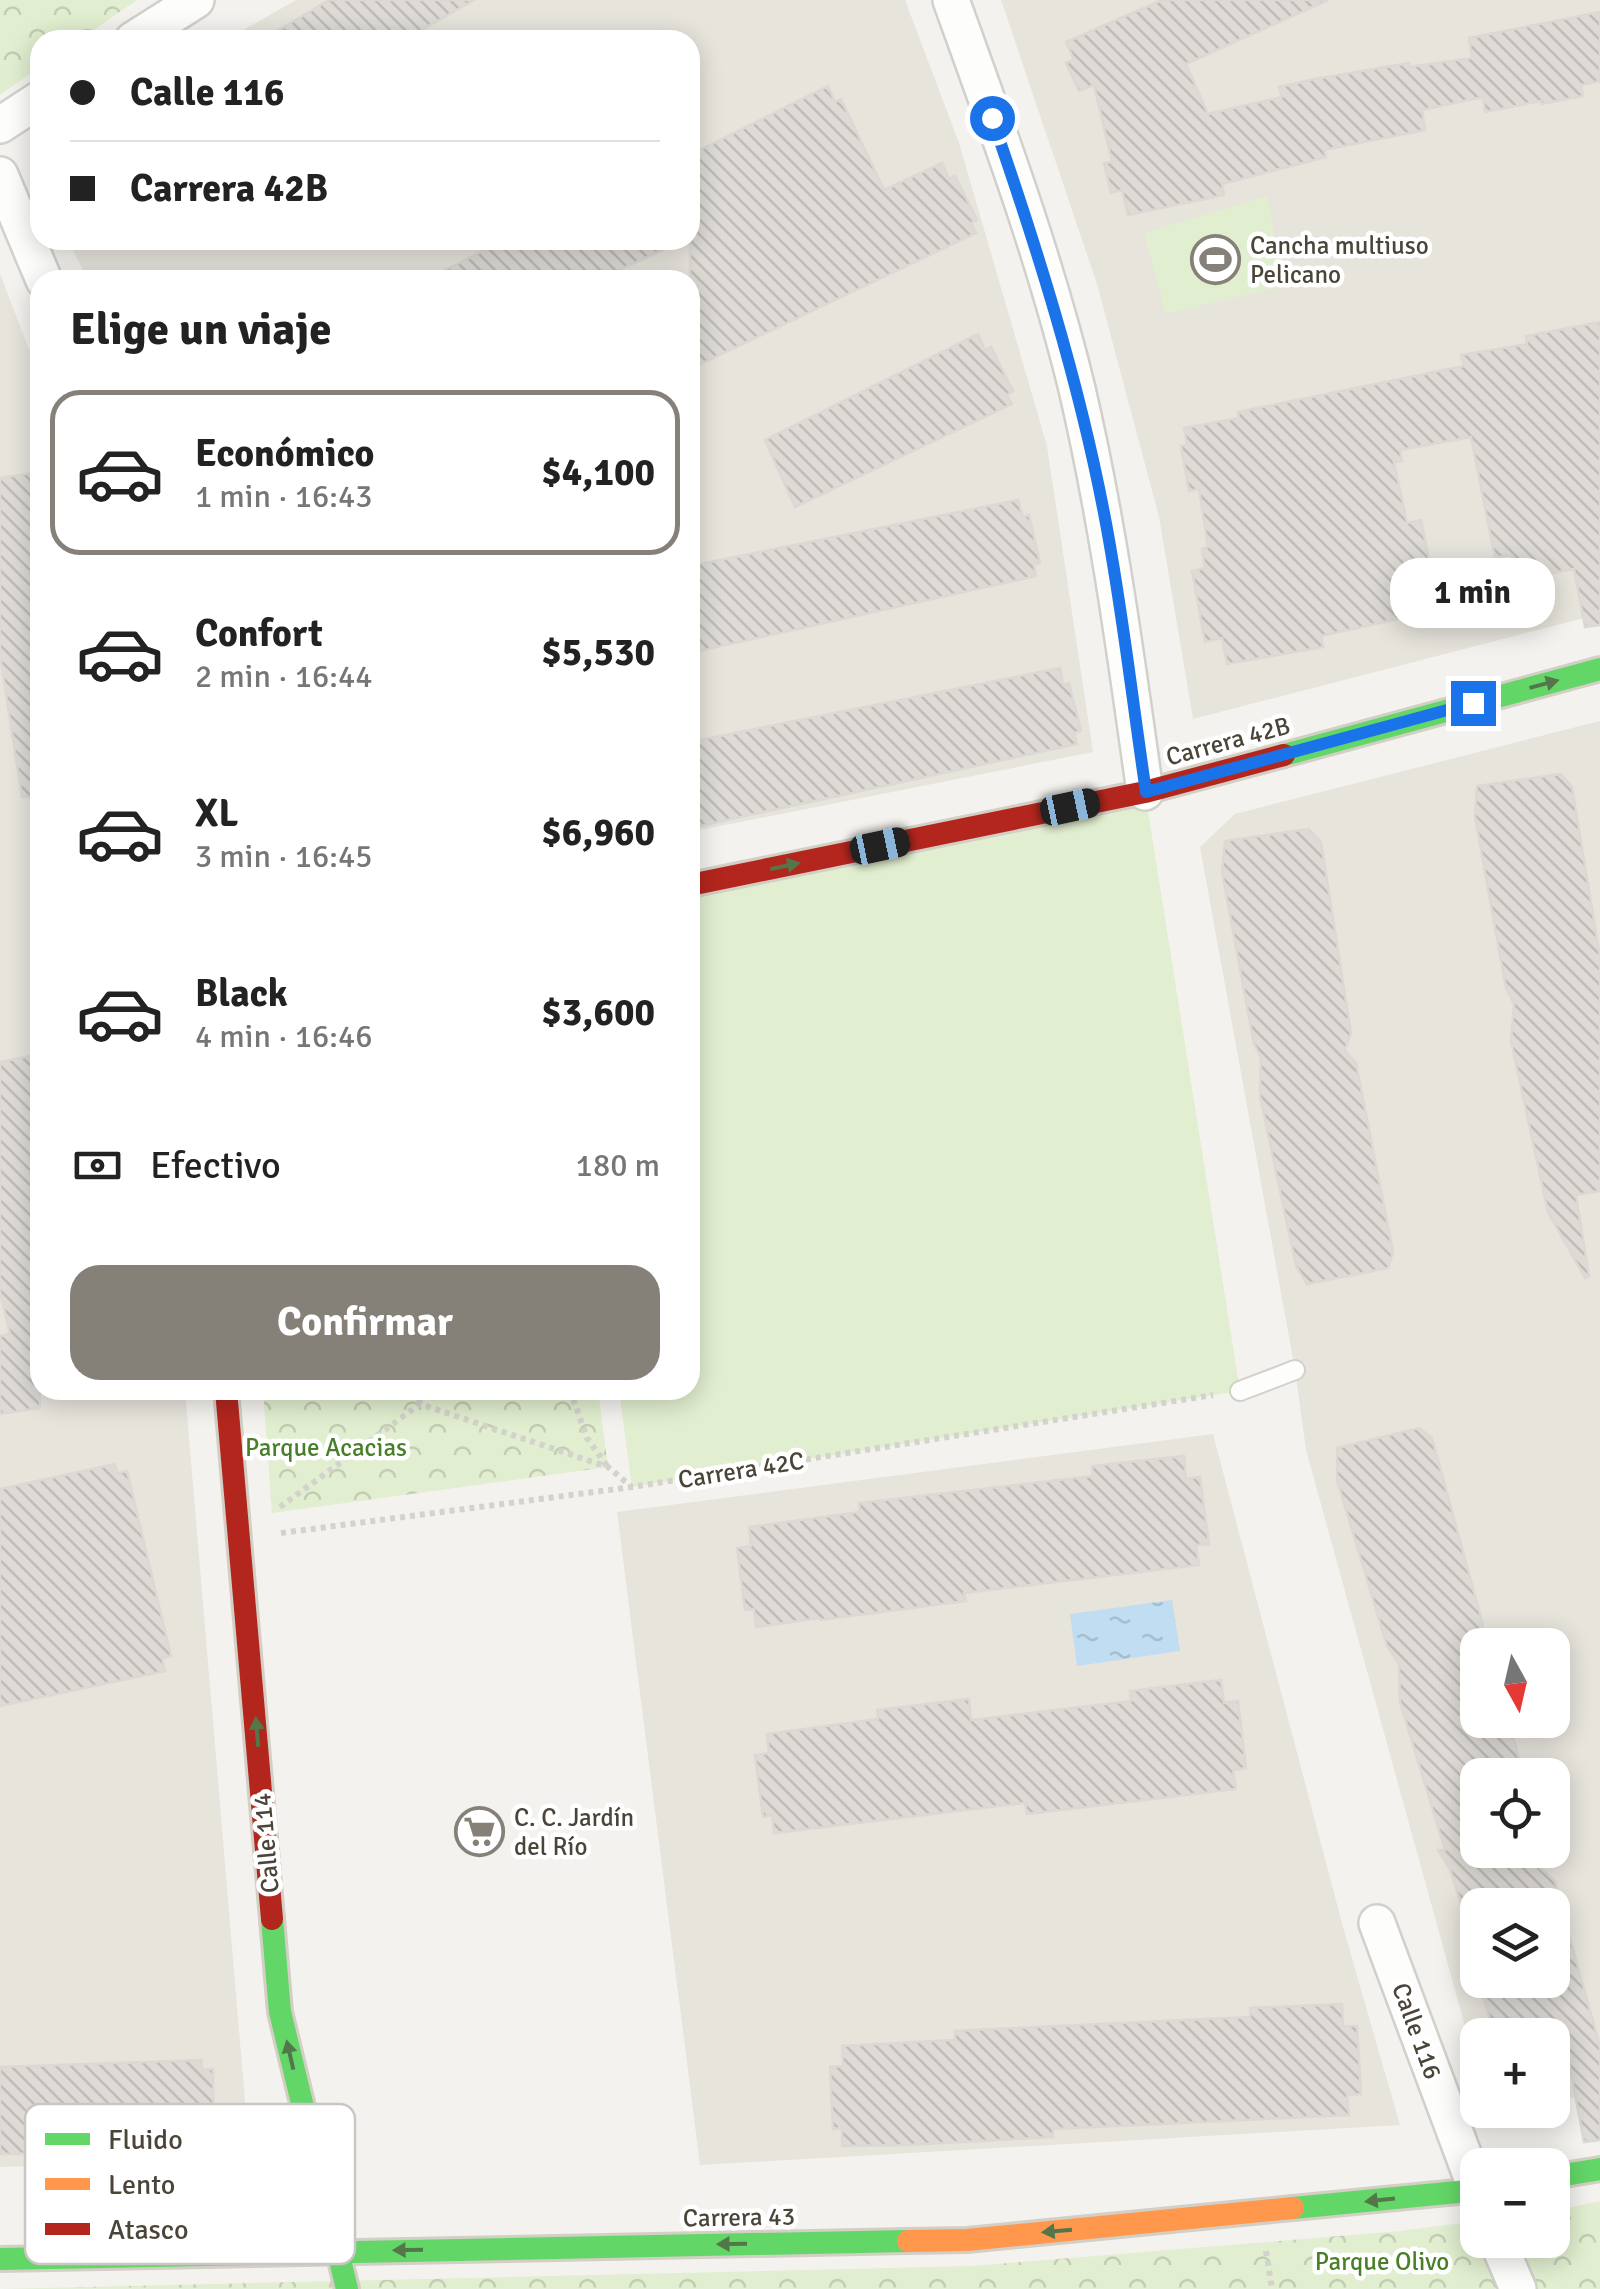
<!DOCTYPE html>
<html lang="es">
<meta charset="utf-8">
<style>
body{margin:0;font-family:Signika,sans-serif;background:#f6f6f6;color:#222;height:100vh;display:flex;flex-direction:column;font-size:38px;white-space:nowrap}
*{box-sizing:border-box;margin:0}
p{font-size:32px;color:#767676}
.icon{flex:none;width:55px;height:55px;fill:none;stroke:currentColor;stroke-width:2;stroke-linecap:round;stroke-linejoin:round}
.map{position:relative;flex:1;overflow:hidden}
.side{position:absolute;left:30px;top:270px;width:670px;height:1130px;display:flex;flex-direction:column;background:#fff;border-radius:30px;box-shadow:0 5px 25px #0003}
.side>*{flex:none}
.banner{position:absolute;left:30px;top:30px;width:670px;height:220px;border-radius:30px;box-shadow:0 5px 25px #0003;display:grid;align-content:center;height:220px;padding:0 40px;background:#fff}
.needle{width:65px;rotate:172deg}
.tools{position:absolute;left:1460px;top:1628px;display:grid;gap:20px}
.tools a{display:grid;place-items:center;width:110px;height:110px;border-radius:20px;background:#fff;box-shadow:0 5px 25px #0003;font-size:50px}
.end{position:absolute;width:45px;height:45px;margin:-22px;border:12px solid #1a73e8;background:#fff;box-shadow:0 0 0 5px #fff}
.from{border-radius:50%}
.bubble{position:absolute;height:70px;border-radius:30px;background:#fff;box-shadow:0 5px 25px #0003;font-size:32px;font-weight:700;line-height:70px;text-align:center}
.car{position:absolute;width:30px;height:60px;margin:-30px -15px;border-radius:12px;box-shadow:0 0 8px 2px #0007;background:linear-gradient(#222 24%,#8ab4d8 0 40%,#222 0 76%,#8ab4d8 0 86%,#222 0)}
.banner b{display:flex;align-items:center;gap:35px;height:95px;font-size:38px}
.banner b+b{border-top:2px solid #e0e0e0}
.banner i{width:25px;height:25px;background:#222}
ul{padding:0;list-style:none}
li{display:flex;align-items:center;gap:30px;height:165px;margin:0 20px 15px;padding:0 20px;border:5px solid transparent;border-radius:30px}
li div{flex:1}
li b{display:block;font-size:38px}
li em{font-style:normal;font-weight:700}
li.active{border-color:#868178}
li>.icon{width:90px;height:90px;stroke-width:1.5}
h2{padding:0 40px;font-size:45px;line-height:120px}
.pay{display:flex;align-items:center;gap:25px;height:110px;padding:0 40px;font-size:38px}
.pay p{margin-inline-start:auto}
.action{display:flex;gap:20px;margin-top:auto;padding:20px 40px}
.action a{flex:1;height:115px;border-radius:30px;background:#868178;color:#fff;font-size:40px;font-weight:700;line-height:115px;text-align:center}
.map>svg:first-child{display:block}
</style>
<div class="map">
<svg width="1600" height="2289" viewBox="0 0 1600 2289">
<defs>
<pattern id="forest-crowns" width="20" height="18" patternUnits="userSpaceOnUse" patternTransform="scale(2.5)"><rect width="20" height="18" fill="#e1eecf"/><path d="M2 6a3 3 0 1 1 6 0M12 15a3 3 0 1 1 6 0" fill="none" stroke="#c3cdb2"/></pattern>
<pattern id="water-ripples" width="26" height="14" patternUnits="userSpaceOnUse" patternTransform="scale(2.5)"><rect width="26" height="14" fill="#c0ddf1"/><path d="M2 4q2-2 4 0t4 0M15 11q2-2 4 0t4 0" fill="none" stroke="#a6bfcf"/></pattern>
<pattern id="building-back-hatch" width="6" height="6" patternUnits="userSpaceOnUse" patternTransform="scale(2.5)"><rect width="6" height="6" fill="#dedbd6"/><path d="M-1 5l2 2M0 0l6 6M5-1l2 2" fill="none" stroke="#c0bdb8"/></pattern>
</defs>
<rect width="100%" height="100%" fill="#f4f2ee"/>
<g fill="#e7e4dc" fill-rule="evenodd">
<path d="M296,0h609l54,143 88,303 46,306 -403,80v-552h-602l-20,-40h622v-200h-464z"/>
<path d="M1001,0h599v614l-407,105 -34,-202 -62,-233z"/>
<path d="M0,274l40,104v1012h145l65,770 -250,7z"/>
<path d="M1600,721v1371l-47,10 -1,-67h-74l-1,35 -171,-620 -11,-80 -95,-523 35,-33zM1478,1645h74v75h-74zM1478,1775h74v75h-74zM1478,1905h74v75h-74z"/>
<path d="M1213,1434l130,493 57,198 -700,40 -83,-653z"/>
</g>
<g fill="#e1eecf">
<path d="M1267,196l17,90 -118,28 -22,-81z"/>
<path d="M1145,792l95,599 -608,96 -13,-97h71v-505z"/>
</g>
<g fill="url(#forest-crowns)">
<path d="M0,0h137l-58,40h-39v27l-40,28z"/>
<path d="M263,1390h335l10,77 -336,46z"/>
<path d="M1600,2201v88h-1600l973,-23 427,-35 77,-10 1,19h74l1,-29z"/>
</g>
<path fill="url(#water-ripples)" d="M1172,1600l8,51 -103,15 -7,-52z"/>
<g fill="url(#building-back-hatch)" stroke="#dcd9d4" stroke-width="2.5">
<path d="M329,0h145l-70,40h-142z"/>
<path d="M1162,0h166l-142,64 22,50 74,-17 -3,-10 36,-8 94,-16v4l63,-9 -3,-20 131,-26v69l-19,4 2,11 -42,8v-3l-56,11 -2,-15 -61,13 3,20 -101,20 2,7 -104,27 2,11 -96,20 -6,-25 -11,3 -7,-30 8,-1 -18,-77 -15,6 -13,-28 8,-3 -8,-18z"/>
<path d="M828,86l7,16 6,-3 43,91 58,-27 7,16 6,-3 22,44 -6,3 5,10 -286,136v-214z"/>
<path d="M505,240h179l-86,40h-173z"/>
<path d="M1600,322v303l-15,2 -11,-58 -57,11 -6,-25 -16,3 -24,-121 -71,13 2,11 -8,1 13,61 14,-3 12,59 -13,7 5,27 -104,23 2,11 -96,17 -5,-26 -17,4 -13,-71 13,-3 -3,-19 6,-2 -9,-58 -10,2 -8,-45 6,-1 -3,-17 55,-10 -1,-6 226,-46 -3,-11 66,-11 -1,-8z"/>
<path d="M978,334l7,16 6,-3 22,44 -6,4 5,9 -217,103 -30,-67z"/>
<path d="M40,472v324l-18,1 -22,-142v-177z"/>
<path d="M1018,500l5,17 6,-2 11,48 -6,2 2,11 -346,77v-87z"/>
<path d="M1060,668l3,17 6,-2 12,48 -7,2 3,11 -387,84v-86z"/>
<path d="M1561,774l11,13 28,170v234l-24,4 13,81 -4,2 -37,-66 -37,-171 3,-37 -8,-16 -31,-171 2,-31z"/>
<path d="M1309,829l12,13 30,191 -6,17 11,13 37,189 -5,16 -81,16 -11,-18 -36,-170 1,-39 -7,-13 -32,-172 3,-31z"/>
<path d="M40,1054v354l-40,6v-78l10,-2 -10,-42v-230z"/>
<path d="M1419,1428l13,10 51,187 -5,20v75h31l14,55h-45v75h66l-4,18 15,13 6,24h-83v27l-8,1 -20,-64 -12,-19h7l-45,-148 -1,-38 -12,-18 -50,-166v-32z"/>
<path d="M1184,1456l2,23 14,-2 9,67 -13,1 3,20 -235,28 2,8 -145,19 -1,-2 -64,9 -2,-18 -9,1 -8,-62 14,-2 -2,-19 111,-15 -1,-9 234,-27 -1,-10z"/>
<path d="M115,1464l2,9 10,-2 44,185 -9,2 3,13 -165,35v-217z"/>
<path d="M1221,1680l3,23 14,-2 8,67 -13,2 3,19 -209,25 -2,-11 -251,30 -2,-18 -9,2 -8,-62 14,-2 -2,-19 111,-15 -1,-9 92,-11 2,21 160,-19 -1,-10z"/>
<path d="M1564,1917l36,129v94l-16,2 -15,-80 -17,4v-31h-57l-17,-55h74v-62z"/>
<path d="M1342,2004l1,22h14l4,68 -14,1 2,20 -296,14v8l-146,8 -65,1v-18l-9,1 -3,-62 13,-1 -1,-20 113,-6v-9l295,-14v-9z"/>
<path d="M202,2060v10l11,-1 1,70h-9l1,13 -206,2v-87z"/>
</g>
<g fill="none" stroke-linecap="round" stroke-linejoin="round">
<defs>
<path id="lane" d="M1240,1391l55,-21"/>
<g id="street">
<path d="M951,0c46,128 94,257 126,389 31,133 49,268 68,403"/>
<path d="M133,40l63,-40"/>
<path d="M0,125l40,-26"/>
<path d="M0,175l44,105"/>
<path d="M1377,1923l101,271"/>
<path d="M1497,2240l21,49"/>
</g>
<g id="fast">
<path d="M1284,755l316,-86"/>
<path d="M272,1919l8,93 67,277"/>
<path d="M1552,2177l48,-8"/>
<path d="M1293,2208l185,-18"/>
<path d="M0,2259l908,-18"/>
</g>
<path id="slow" d="M908,2241l59,-1 326,-32"/>
<g id="jam">
<path d="M690,885l455,-93 139,-37"/>
<path d="M226,1390l46,529"/>
</g>
</defs>
<use href="#lane" stroke="#d2d0cb" stroke-width="22"/>
<use href="#street" stroke="#d2d0cb" stroke-width="40"/>
<use href="#fast" stroke="#d3cfc5" stroke-width="28"/>
<use href="#slow" stroke="#d3cfc5" stroke-width="28"/>
<use href="#jam" stroke="#d3cfc5" stroke-width="28"/>
<g stroke="#d3d2cc" stroke-width="6" stroke-dasharray="5 5" stroke-linecap="butt">
<path d="M417,1390l3,14"/>
<path d="M570,1390l17,48 20,28"/>
<path d="M280,1507l140,-103 188,63 24,20"/>
<path d="M281,1533l351,-46 581,-92"/>
<path d="M1266,2251l6,38"/>
</g>
<use href="#lane" stroke="#fdfdfc" stroke-width="18"/>
<use href="#street" stroke="#fdfdfc" stroke-width="35"/>
<use href="#fast" stroke="#63d668" stroke-width="22"/>
<use href="#slow" stroke="#ff974d" stroke-width="22"/>
<use href="#jam" stroke="#b3261e" stroke-width="22"/>
</g>
<defs><path id="oneway-solid" d="M-6-.8H1V-3.2L6.5 0L1 3.2V.8H-6Z" transform="scale(2.5)"/></defs>
<g fill="#537749">
<use href="#oneway-solid" transform="translate(1544 684) rotate(-15)"/>
<use href="#oneway-solid" transform="translate(785 866) rotate(-12)"/>
<use href="#oneway-solid" transform="translate(257 1732) rotate(-95)"/>
<use href="#oneway-solid" transform="translate(290 2055) rotate(-103)"/>
<use href="#oneway-solid" transform="translate(1380 2200) rotate(174)"/>
<use href="#oneway-solid" transform="translate(1057 2231) rotate(175)"/>
<use href="#oneway-solid" transform="translate(732 2244) rotate(179)"/>
<use href="#oneway-solid" transform="translate(408 2250) rotate(179)"/>
</g>
<g fill="none" stroke-linecap="round" stroke-linejoin="round">
<path stroke="#1a73e8" stroke-width="12" d="M992,118c45,130 86,260 112,395 18,92 28,186 42,279l327,-89"/>
</g>
<defs>
<symbol id="stadium-ring" viewBox="-11 -11 22 22"><circle r="9.5" fill="#fff" stroke="#868178" stroke-width="1.5"/><path d="M0-5a6.5 5 0 1 0 0 10a6.5 5 0 1 0 0-10ZM-3.5-1.8h7v3.6h-7Z" fill="#868178"/></symbol>
<symbol id="supermarket-ring" viewBox="-11 -11 22 22"><circle r="9.5" fill="#fff" stroke="#868178" stroke-width="1.5"/><path d="M-6-5.5h2.5l.6 2H6L4.5 2H-2.5L-4.4-4H-6ZM-1.5 3.2a1.3 1.3 0 1 0 .1 0ZM3 3.2a1.3 1.3 0 1 0 .1 0Z" fill="#868178"/></symbol>
</defs>
<g fill-rule="evenodd">
<use href="#stadium-ring" x="1188" y="232" width="55" height="55"/>
<use href="#supermarket-ring" x="452" y="1804" width="55" height="55"/>
</g>
<g text-anchor="middle" dominant-baseline="central" stroke-width="9" stroke-linejoin="round" paint-order="stroke">
<g font-size="25" fill="#4b4439" stroke="#fff" text-anchor="start">
<text x="1250" y="245">Cancha multiuso<tspan x="1250" dy="29">Pelicano</tspan></text>
<text x="514" y="1817">C. C. Jardín<tspan x="514" dy="29">del Río</tspan></text>
</g>
<g font-size="25" fill="#4b4439" stroke="#fff">
<text transform="translate(1228 741) rotate(-15)">Carrera 42B</text>
<text transform="translate(741 1470) rotate(-9)">Carrera 42C</text>
<text transform="translate(266 1843) rotate(-95)">Calle 114</text>
<text transform="translate(1417 2031) rotate(70)">Calle 116</text>
<text transform="translate(739 2217) rotate(-1)">Carrera 43</text>
</g>
<g font-size="25" fill="#4a7f2a" stroke="#fff">
<text x="326" y="1447">Parque Acacias</text>
<text x="1382" y="2261">Parque Olivo</text>
</g>
</g>
<rect x="25" y="2104" width="330" height="160" rx="15" fill="#fff" stroke="#c9c7c4" stroke-width="2.5"/>
<rect x="45" y="2133" width="45" height="12" fill="#63d668"/>
<rect x="45" y="2178" width="45" height="12" fill="#ff974d"/>
<rect x="45" y="2223" width="45" height="12" fill="#b3261e"/>
<g font-size="28" fill="#4b4439">
<text x="108" y="2149">Fluido</text>
<text x="108" y="2194">Lento</text>
<text x="108" y="2239">Atasco</text>
</g>
</svg>
<div class="tools">
<a><svg class="needle" viewBox="-14 -14 28 28"><path d="M0-13l5 13h-10z" fill="#e53935"/><path d="M0 13l5-13h-10z" fill="#767676"/></svg></a>
<a><svg class="icon" aria-label="locate" viewBox="0 0 24 24"><circle cx="12" cy="12" r="6"/><path d="M12 2v4M12 18v4M2 12h4M18 12h4"/></svg></a>
<a><svg class="icon" aria-label="layers" viewBox="0 0 24 24"><path d="M12 4l9 5-9 5-9-5zM3 14l9 5 9-5"/></svg></a>
<a>+</a>
<a>−</a>
</div>
<i class="end from" style="left:992px;top:118px"></i>
<i class="end" style="left:1473px;top:703px"></i>
<div class="bubble" style="left:1390px;top:558px;width:165px">1 min</div>
<i class="car" style="left:1070px;top:807px;rotate:78deg"></i>
<i class="car" style="left:880px;top:846px;rotate:78deg"></i>
<div class="banner">
<b><i class="from"></i>Calle 116</b>
<b><i></i>Carrera 42B</b>
</div>
<section class="side">
<h2>Elige un viaje</h2>
<ul>
<li class="active"><svg class="icon" aria-label="car" viewBox="0 0 24 24"><path d="M5 17H2v-5l4-1 3-4h7l3 4 3 1v5h-3M9 17h6M6 11h13"/><circle cx="7" cy="17" r="2"/><circle cx="17" cy="17" r="2"/></svg><div><b>Económico</b><p>1 min · 16:43</p></div><em>$4,100</em></li>
<li><svg class="icon" aria-label="car" viewBox="0 0 24 24"><path d="M5 17H2v-5l4-1 3-4h7l3 4 3 1v5h-3M9 17h6M6 11h13"/><circle cx="7" cy="17" r="2"/><circle cx="17" cy="17" r="2"/></svg><div><b>Confort</b><p>2 min · 16:44</p></div><em>$5,530</em></li>
<li><svg class="icon" aria-label="car" viewBox="0 0 24 24"><path d="M5 17H2v-5l4-1 3-4h7l3 4 3 1v5h-3M9 17h6M6 11h13"/><circle cx="7" cy="17" r="2"/><circle cx="17" cy="17" r="2"/></svg><div><b>XL</b><p>3 min · 16:45</p></div><em>$6,960</em></li>
<li><svg class="icon" aria-label="car" viewBox="0 0 24 24"><path d="M5 17H2v-5l4-1 3-4h7l3 4 3 1v5h-3M9 17h6M6 11h13"/><circle cx="7" cy="17" r="2"/><circle cx="17" cy="17" r="2"/></svg><div><b>Black</b><p>4 min · 16:46</p></div><em>$3,600</em></li>
</ul>
<div class="pay"><svg class="icon" aria-label="cash" viewBox="0 0 24 24"><path d="M3 7h18v10H3z"/><circle cx="12" cy="12" r="2"/></svg>Efectivo<p>180 m</p></div>
<div class="action"><a>Confirmar</a></div>
</section>
</div>
